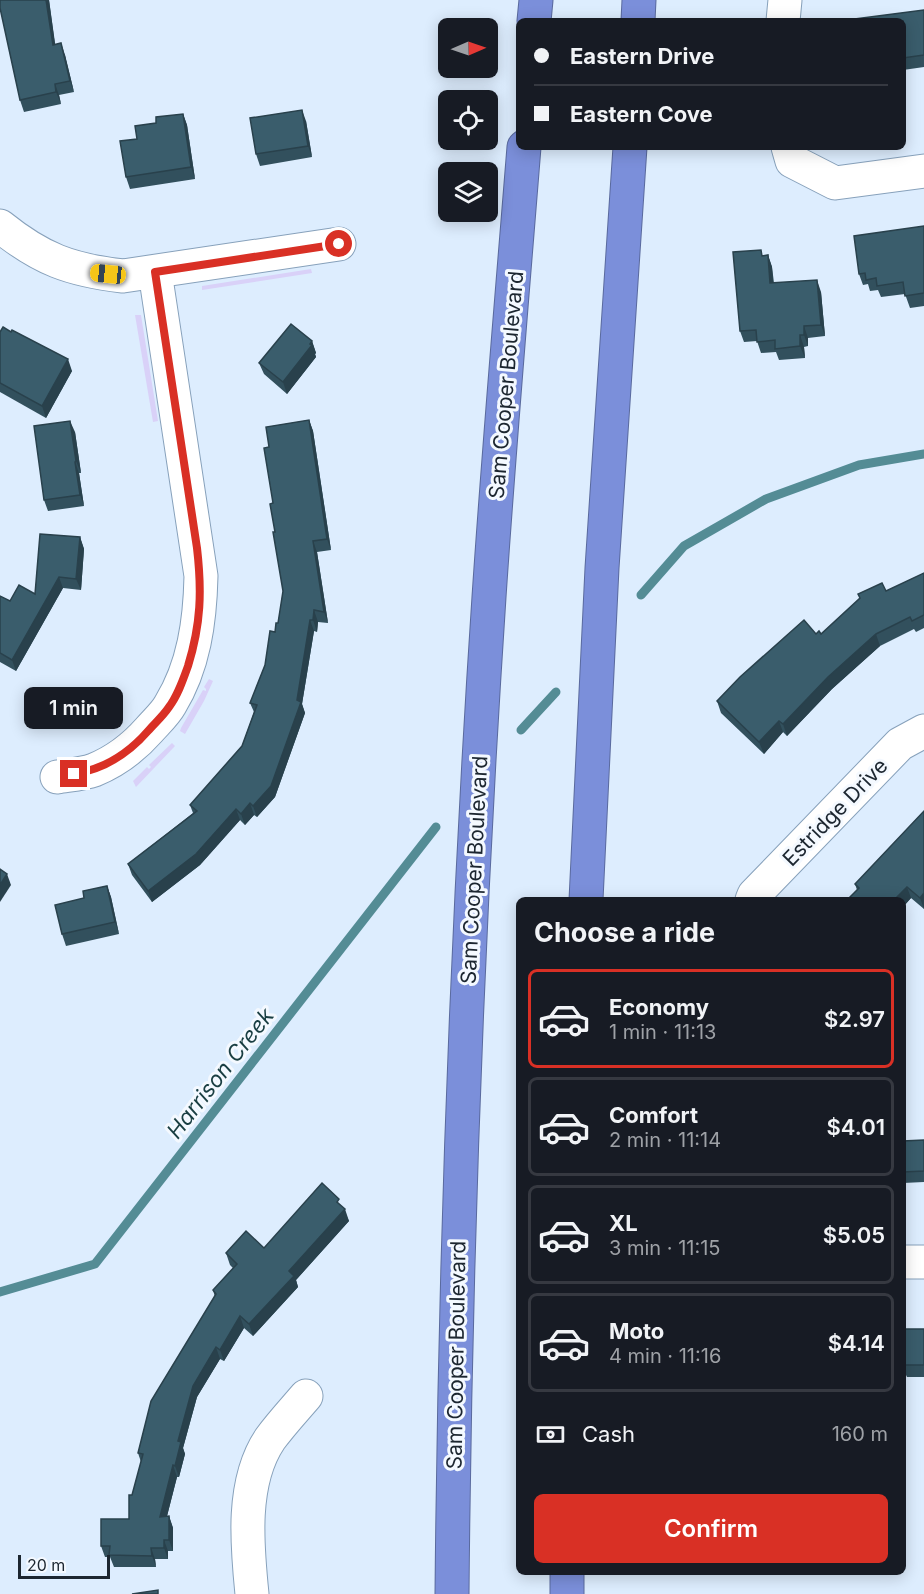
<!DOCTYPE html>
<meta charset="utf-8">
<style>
body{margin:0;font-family:Inter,sans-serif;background:#242831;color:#f1f3f6;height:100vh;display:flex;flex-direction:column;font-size:22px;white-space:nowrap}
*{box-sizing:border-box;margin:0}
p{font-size:20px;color:#9ea1a6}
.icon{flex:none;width:33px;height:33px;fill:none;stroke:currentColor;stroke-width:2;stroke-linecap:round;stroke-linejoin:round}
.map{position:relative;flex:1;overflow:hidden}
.sheet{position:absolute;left:516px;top:897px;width:390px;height:678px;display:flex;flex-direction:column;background:#171b24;border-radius:9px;box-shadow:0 3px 15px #0003}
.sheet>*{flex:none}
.banner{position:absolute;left:516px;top:18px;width:390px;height:132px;border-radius:9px;box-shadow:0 3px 15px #0003;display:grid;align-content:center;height:132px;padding:0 18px;background:#171b24}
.needle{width:39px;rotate:88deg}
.tools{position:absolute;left:438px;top:18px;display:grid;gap:12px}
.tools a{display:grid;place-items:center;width:60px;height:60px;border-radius:9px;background:#171b24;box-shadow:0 3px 15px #0003;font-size:30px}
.scale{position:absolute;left:18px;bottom:15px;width:92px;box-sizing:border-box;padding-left:6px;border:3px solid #1c2630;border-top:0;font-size:16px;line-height:21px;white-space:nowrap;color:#1c2630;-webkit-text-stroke:4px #f4f9ff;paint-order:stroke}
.end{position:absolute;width:27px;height:27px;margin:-14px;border:8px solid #d93025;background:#fff;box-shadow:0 0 0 3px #fff}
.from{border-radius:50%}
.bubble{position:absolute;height:42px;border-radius:9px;background:#171b24;box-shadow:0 3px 15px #0003;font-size:20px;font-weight:600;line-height:42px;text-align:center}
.car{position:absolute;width:18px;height:36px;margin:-18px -9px;border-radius:8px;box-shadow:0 0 4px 2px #0007;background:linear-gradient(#f5c518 24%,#345 0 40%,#f5c518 0 76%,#345 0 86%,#f5c518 0)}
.banner b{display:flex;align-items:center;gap:21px;height:57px;font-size:22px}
.banner b+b{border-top:2px solid #363941}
.banner i{width:15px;height:15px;background:#f1f3f6}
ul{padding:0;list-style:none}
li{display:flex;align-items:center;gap:18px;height:99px;margin:0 12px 9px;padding:0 6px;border:3px solid #363941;border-radius:9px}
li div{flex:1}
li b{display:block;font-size:22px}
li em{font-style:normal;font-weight:600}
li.active{border-color:#d93025}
li>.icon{width:54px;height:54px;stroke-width:1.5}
h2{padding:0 18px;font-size:27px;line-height:72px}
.pay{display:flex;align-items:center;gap:15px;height:66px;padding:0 18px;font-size:22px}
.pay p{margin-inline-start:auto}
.cta{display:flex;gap:12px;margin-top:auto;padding:12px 18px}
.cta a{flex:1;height:69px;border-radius:9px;background:#d93025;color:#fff;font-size:24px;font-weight:600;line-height:69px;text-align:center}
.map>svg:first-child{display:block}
</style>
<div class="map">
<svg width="924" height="1594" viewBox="0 0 924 1594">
<rect width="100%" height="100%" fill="#ddedfe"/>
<g fill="#d9d1f8">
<path d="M311,269l1,4 -110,17v-4z"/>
<path d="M135,315h6l17,106 -5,1z"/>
<path d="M209,679l4,2 -9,20 -19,33 -5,-3 1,-3 22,-38 3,1v-2l-2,-2z"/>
<path d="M172,743l3,3 -39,41 -3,-6 14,-14 2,2 2,-2 -2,-2z"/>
</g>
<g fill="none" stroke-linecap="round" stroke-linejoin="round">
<g stroke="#548c95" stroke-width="9">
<path d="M641,595l43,-49 82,-47 93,-34 65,-11"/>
<path d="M521,730l35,-38"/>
<path d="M0,1292l95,-28 341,-437"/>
</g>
<defs>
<g id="minor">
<path d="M783,21l2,-21"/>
<path d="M788,147l4,14 43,22 89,-12"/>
<path d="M0,226c41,33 70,44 123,50l216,-32"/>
<path d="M57,777c12,-2 26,-3 37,-7 22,-9 40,-23 55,-40 7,-8 16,-16 21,-25 24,-39 30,-84 31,-129l-46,-304"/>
<path d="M752,900l2,-5 146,-151 24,-13"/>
<path d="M903,1262h21"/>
<path d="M252,1594c-5,-49 -11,-112 18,-155 11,-15 24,-29 36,-43"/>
</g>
<g id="highway">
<path d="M534,21l2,-21"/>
<path d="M638,21l1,-21"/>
<path d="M586,900l16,-332 28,-421"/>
<path d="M452,1594c3,-332 15,-665 37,-997 10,-150 23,-300 35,-450"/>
<path d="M567,1594v-22"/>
</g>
</defs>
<use href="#minor" stroke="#87a1bb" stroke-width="35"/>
<use href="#highway" stroke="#5a6a9e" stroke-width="35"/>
<use href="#minor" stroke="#fff" stroke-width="33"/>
<use href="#highway" stroke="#7b8fda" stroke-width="33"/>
</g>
<g fill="#32505d">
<path d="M49,0l6,45 10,10 9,37 -15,3 2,9 -37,8 -4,-12z"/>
<path d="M924,10v57l-21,3v-49z"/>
<path d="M183,114l4,11 8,54 -65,10 -4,-12 11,-38 19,-16z"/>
<path d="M306,121l6,36 -52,9 -4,-12z"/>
<path d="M924,226v80l-14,2 -5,-14 -24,3 -3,-7 -8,1 -2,-7 -5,1 -4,-11z"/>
<path d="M768,255l4,12 2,16 47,9 4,44 -17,2v8l-4,1 1,11 -26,2 -3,-8 -15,1 -4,-12 -13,1 -4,-11 23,-75z"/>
<path d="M0,332l72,39 -26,47 -46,-26z"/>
<path d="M312,341l4,12 -1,1 1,3 -29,37 -23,-20 -5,-11z"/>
<path d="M309,420l4,11 18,119 -14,2 11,71 -10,-1 -1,10 -3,-1 -12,73 3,9 -30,84 -18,20 -3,-2 -9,10 -5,-5 -40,45 -48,37 -20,-27 -4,-11 65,-51 -3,-8 52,-59 12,-34 -4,-9 15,-38 13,-42 5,-32 -8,-59 -6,-85z"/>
<path d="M75,432l6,41h-2l5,33 -36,5 -4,-11z"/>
<path d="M80,537l4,12 -3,41 -18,-2 -47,83 -16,-9v-66l10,5 25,-7z"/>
<path d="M924,573v55l-8,4 -2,-3 -34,17 -48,43 -45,47 -4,-4 -19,22 -43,-41 -4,-12 99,-67h5l65,-43z"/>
<path d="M924,811v98l-13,-11 -8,9v-7l-46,-10 -2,-6z"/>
<path d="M107,886l4,11 8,37 -53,12 -4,-12 22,-36z"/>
<path d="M924,1140v42l-21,1v-42z"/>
<path d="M342,1207l7,14 -53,59 2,7 -45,49 -9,-8 -20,33 -4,-2 -23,38 -14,51 2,6 -6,23h-2l-10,39h2l4,12v23h-5v8h-13l1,8h-42l-4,-10h-5l-4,-11 28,-27 3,-24 9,-33 -3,-9 77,-156 -2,-7 20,-22 -3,-3 -4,-12 38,-5z"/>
<path d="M903,1329h21v48h-17l-2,-4h-2z"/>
</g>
<g fill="#29414c">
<path d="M46,0h3l8,57 -4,-12z"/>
<path d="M61,43l4,12 9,37 -4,-11z"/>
<path d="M55,84l4,11 2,9 -5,-12z"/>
<path d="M302,110l4,11 6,36 -4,-11z"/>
<path d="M183,114l4,11 8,54 -4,-12z"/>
<path d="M768,255l4,12 2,28 -4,-12z"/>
<path d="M817,280l4,12 4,44 -4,-11z"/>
<path d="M804,326l4,12v8l-4,-11z"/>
<path d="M800,335l4,12 1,11 -5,-12z"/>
<path d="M312,341l4,12 -1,1 1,3 -29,37 -4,-12z"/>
<path d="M68,359l4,12 -26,47 -4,-12z"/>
<path d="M309,420l4,11 18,119 -4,-11z"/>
<path d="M70,421l5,11 6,41 -5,-12z"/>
<path d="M75,462l4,11 5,33 -4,-11z"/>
<path d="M80,537l4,12 -3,41 -5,-11z"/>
<path d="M313,541l4,11 11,71 -4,-11z"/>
<path d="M59,577l4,11 -47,83 -4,-11z"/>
<path d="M314,610l4,12 -1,10 -4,-12z"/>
<path d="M310,620l4,11 -12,73 3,9 -30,84 -18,20 -4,-11 44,-106z"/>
<path d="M876,634l4,12 -48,43 -45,47 -4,-12 45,-47z"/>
<path d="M779,721l4,11 -19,22 -5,-12z"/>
<path d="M250,803l4,12 -9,10 -4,-11z"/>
<path d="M236,809l4,11 -40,45 -48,37 -4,-11z"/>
<path d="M7,874l4,11 -11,17v-17z"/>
<path d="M107,886l4,11 8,37 -4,-12z"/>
<path d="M907,887l4,11 -8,9v-7h-9z"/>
<path d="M924,893v16l-4,-11z"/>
<path d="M345,1209l4,12 -53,59 2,7 -45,49 -4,-12 40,-53z"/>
<path d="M240,1316l4,12 -20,33 -4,-11z"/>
<path d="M216,1347l4,12 -23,38 -14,51 2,6 -6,23 -4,-11 3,-25 15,-55z"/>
<path d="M173,1465l4,12 -13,51 -4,-11z"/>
<path d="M169,1516l4,12v23l-4,-11z"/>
<path d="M164,1540l4,11v8l-4,-11z"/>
<path d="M151,1548l4,11 1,8 -4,-11z"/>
</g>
<g fill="#3a5d6c" stroke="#29414c" stroke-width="1.5">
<path d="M0,0h46l7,45 8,-2 9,38 -15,3 1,8 -36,8 -20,-92z"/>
<path d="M924,10v45l-21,3v-37h-64z"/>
<path d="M302,110l6,36 -52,8 -6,-36z"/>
<path d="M183,114l8,53 -65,10 -6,-36 17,-2 -2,-13 21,-3v-6z"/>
<path d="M924,226v67l-19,3 -2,-14 -26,4 -1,-8 -10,2 -1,-7 -6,1 -5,-38z"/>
<path d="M761,250l1,6 6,-1 2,28 47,-3 4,45 -17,1v9h-4v11l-25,3v-9l-18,2 -1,-12 -16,1 -7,-79z"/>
<path d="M291,324l21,17 -2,3 2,1 -29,37 -24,-19z"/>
<path d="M3,327l8,5 1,-2 56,29 -26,47 -42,-23v-51z"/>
<path d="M309,420l18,119 -14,2 11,71 -10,-2 -1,10h-3l-13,80 4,2 -30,84 -18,20 -3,-3 -9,11 -5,-5 -40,45 -48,37 -20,-27 69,-53 -7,-6 52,-59 15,-41 -7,-2 15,-38 5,-34 5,1 1,-9h2l5,-32 -10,-59h2l-5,-28 3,-1 -9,-55 5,-1 -3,-20z"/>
<path d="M70,421l6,40 -1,1 5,33 -36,5 -10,-74z"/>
<path d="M40,534l40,3 -4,42 -17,-2 -47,83 -12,-7v-57l10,5 9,-16 16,9z"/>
<path d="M924,573v42l-12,6 -2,-4 -34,17 -48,43 -45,47 -4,-3 -20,21 -42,-41 23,-24 64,-57 12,14 3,-3 2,3 39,-36 -2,-4 24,-11 4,8z"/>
<path d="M924,811v82l-4,5 -13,-11 -13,13h-47l12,-12 -4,-4z"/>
<path d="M0,869l7,5 -7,11z"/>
<path d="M107,886l8,36 -53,12 -7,-29 29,-7 -1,-7z"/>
<path d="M924,1140v31l-21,1v-31z"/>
<path d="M322,1183l17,16 -2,3 8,7 -56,62 5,5 -45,48 -9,-8 -20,34 -4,-3 -23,39 -15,55 3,1 -6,24 -2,-1 -13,52 9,-1v24h-5v8h-13l1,8 -43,-1 1,-9h-9v-27h28v-24h3l11,-41 -5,-1 13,-52 65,-107 -3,-4 24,-26 -11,-11 20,-22 18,17z"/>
<rect x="903" y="1329" width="21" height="36"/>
<path d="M158,1590v4h-26z"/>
</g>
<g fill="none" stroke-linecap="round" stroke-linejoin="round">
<path stroke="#d93025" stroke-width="8" d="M74,774c30,-5 54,-20 74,-43 7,-8 15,-15 21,-24 9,-12 14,-27 19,-41 13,-42 14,-75 9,-118l-42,-276 184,-28"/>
</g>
<g text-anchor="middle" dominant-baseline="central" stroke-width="6" stroke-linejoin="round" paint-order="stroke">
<g font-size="21" fill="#1c2630" stroke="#f4f9ff">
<text transform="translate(506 385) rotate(-85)">Sam Cooper Boulevard</text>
<text transform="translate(835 812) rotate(-46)">Estridge Drive</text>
<text transform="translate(474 870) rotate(-87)">Sam Cooper Boulevard</text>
<text transform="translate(456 1355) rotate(-89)">Sam Cooper Boulevard</text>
</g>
<g font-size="22" font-style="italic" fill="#193e42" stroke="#f4f9ff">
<text transform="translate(220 1073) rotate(-52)">Harrison Creek</text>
</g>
</g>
</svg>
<div class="tools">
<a><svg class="needle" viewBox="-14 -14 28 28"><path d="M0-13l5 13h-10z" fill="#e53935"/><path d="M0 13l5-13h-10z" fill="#9ea1a6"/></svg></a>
<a><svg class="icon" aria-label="locate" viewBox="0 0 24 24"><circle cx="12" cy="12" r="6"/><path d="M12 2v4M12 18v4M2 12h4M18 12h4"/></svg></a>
<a><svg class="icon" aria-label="layers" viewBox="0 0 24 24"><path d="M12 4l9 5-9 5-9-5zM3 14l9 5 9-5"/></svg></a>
</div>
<div class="scale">20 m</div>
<i class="end from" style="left:339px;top:244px"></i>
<i class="end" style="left:74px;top:774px"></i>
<div class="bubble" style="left:24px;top:687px;width:99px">1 min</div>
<i class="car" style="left:108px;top:274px;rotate:276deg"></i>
<div class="banner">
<b><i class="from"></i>Eastern Drive</b>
<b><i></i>Eastern Cove</b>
</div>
<section class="sheet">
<h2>Choose a ride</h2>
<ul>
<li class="active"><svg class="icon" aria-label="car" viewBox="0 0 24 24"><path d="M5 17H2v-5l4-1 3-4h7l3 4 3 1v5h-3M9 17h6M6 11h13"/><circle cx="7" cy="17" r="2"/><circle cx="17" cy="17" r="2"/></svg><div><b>Economy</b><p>1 min · 11:13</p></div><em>$2.97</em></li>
<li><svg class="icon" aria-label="car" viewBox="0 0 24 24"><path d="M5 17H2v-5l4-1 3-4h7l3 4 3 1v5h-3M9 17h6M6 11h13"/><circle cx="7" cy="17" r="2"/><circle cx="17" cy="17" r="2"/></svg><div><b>Comfort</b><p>2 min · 11:14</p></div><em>$4.01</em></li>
<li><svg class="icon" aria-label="car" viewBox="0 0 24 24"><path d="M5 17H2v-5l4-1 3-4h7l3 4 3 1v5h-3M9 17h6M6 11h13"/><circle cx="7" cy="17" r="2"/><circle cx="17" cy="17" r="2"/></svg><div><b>XL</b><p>3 min · 11:15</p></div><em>$5.05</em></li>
<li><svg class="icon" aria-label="car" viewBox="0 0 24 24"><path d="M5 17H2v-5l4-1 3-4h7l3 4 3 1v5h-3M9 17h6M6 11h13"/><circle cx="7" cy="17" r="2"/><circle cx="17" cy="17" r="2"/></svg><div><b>Moto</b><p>4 min · 11:16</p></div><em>$4.14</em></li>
</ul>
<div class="pay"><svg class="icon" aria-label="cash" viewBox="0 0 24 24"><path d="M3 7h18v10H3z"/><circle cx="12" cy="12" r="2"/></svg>Cash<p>160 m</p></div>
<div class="cta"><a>Confirm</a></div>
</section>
</div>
